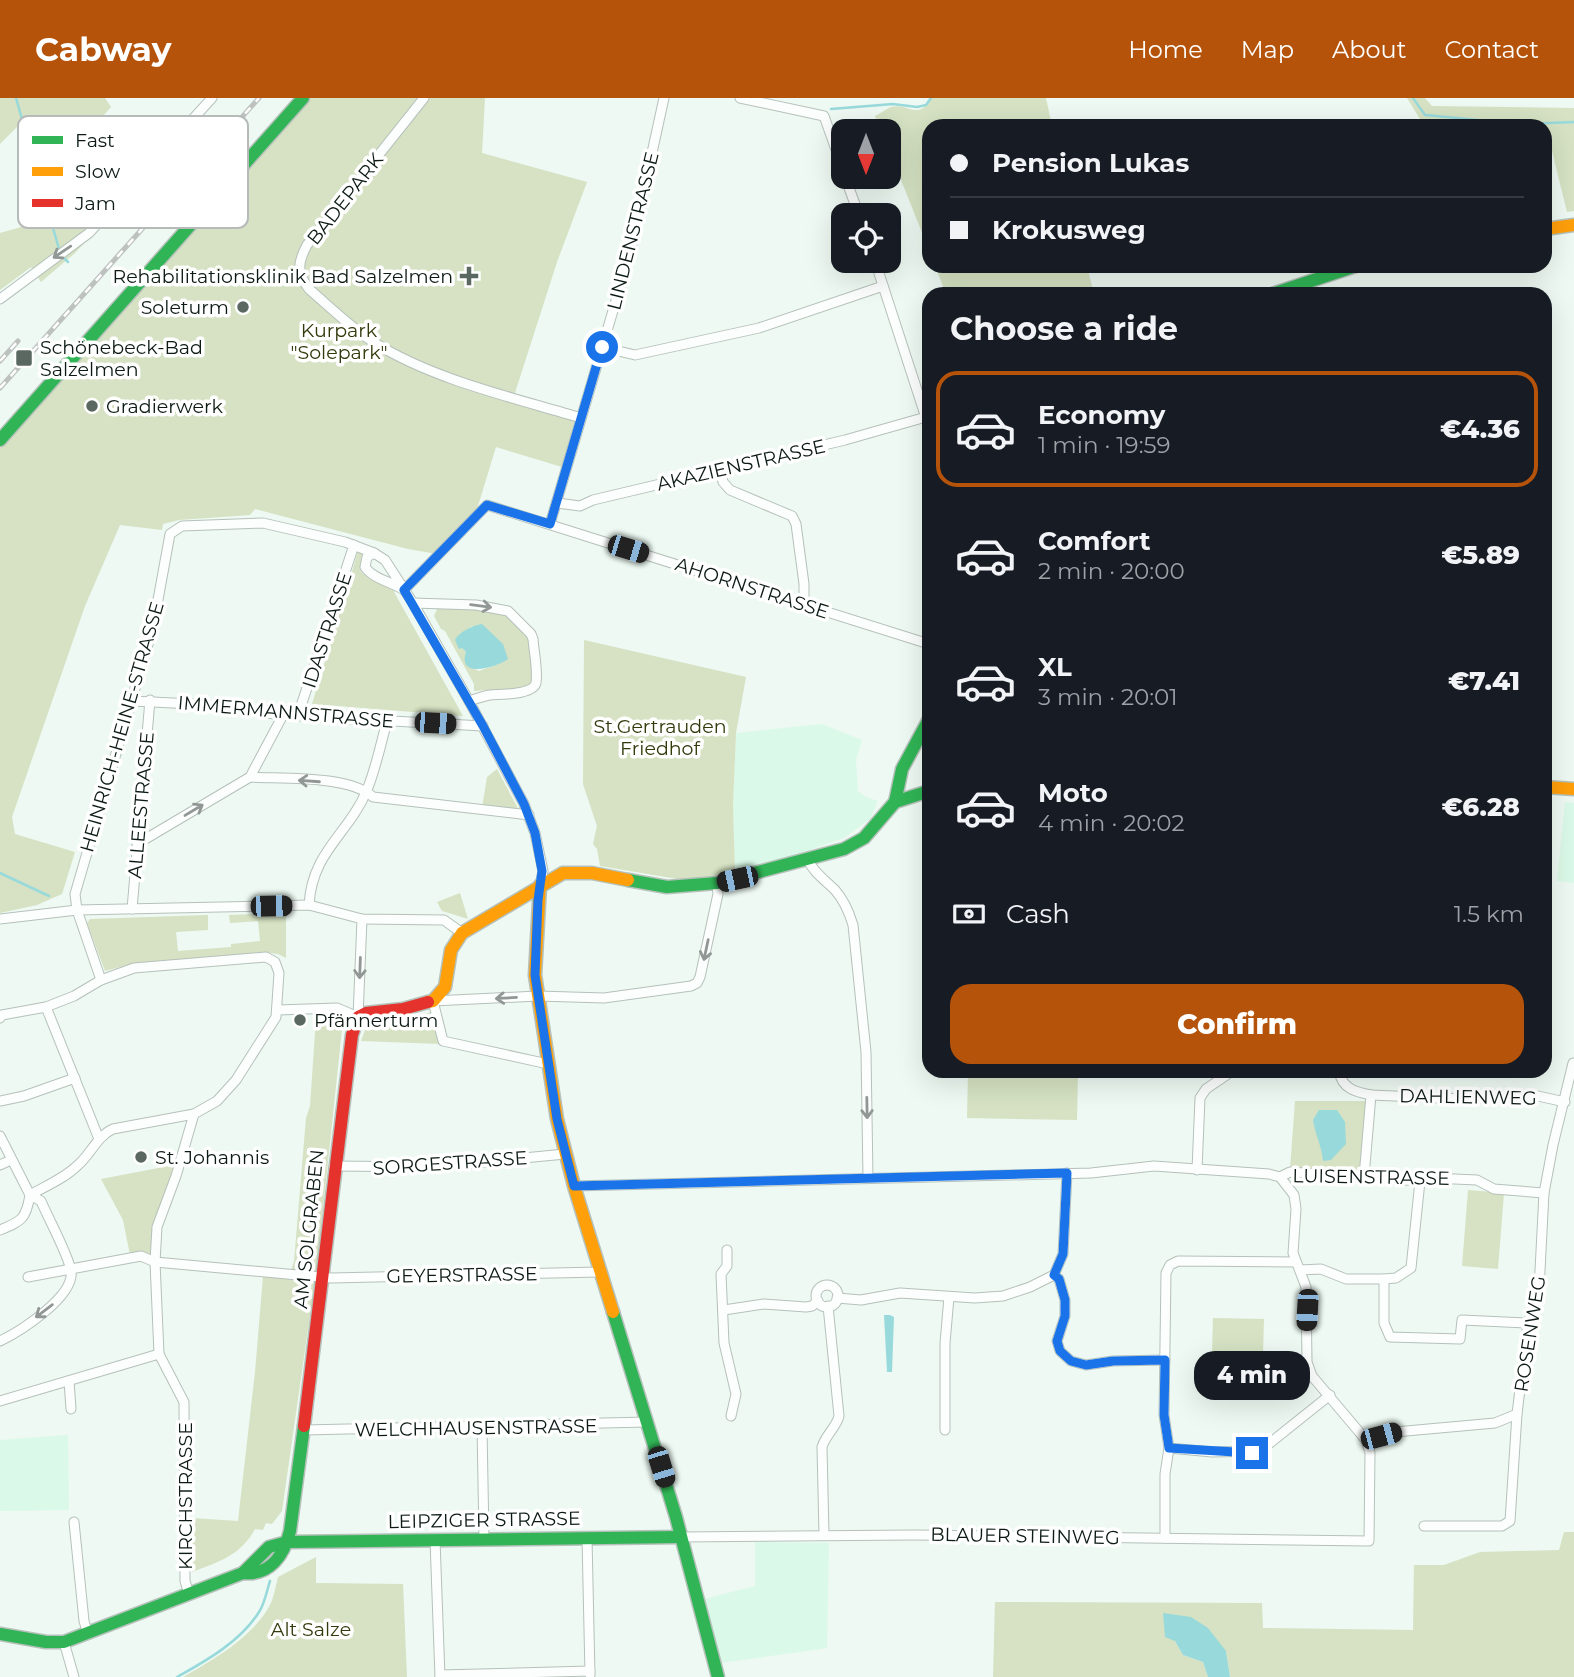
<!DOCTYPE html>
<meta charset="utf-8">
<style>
body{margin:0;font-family:Montserrat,sans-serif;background:#20242c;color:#f1f3f6;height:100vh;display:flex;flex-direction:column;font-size:26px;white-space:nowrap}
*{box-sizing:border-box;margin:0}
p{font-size:23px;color:#9ea1a6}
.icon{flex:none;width:38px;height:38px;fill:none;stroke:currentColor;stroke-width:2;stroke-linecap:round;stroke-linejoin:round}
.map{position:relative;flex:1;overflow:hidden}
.sheet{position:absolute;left:922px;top:189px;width:630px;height:791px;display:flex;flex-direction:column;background:#171b24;border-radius:21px;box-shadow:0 7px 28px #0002}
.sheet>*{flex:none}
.banner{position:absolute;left:922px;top:21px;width:630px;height:154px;border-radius:21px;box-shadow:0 7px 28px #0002;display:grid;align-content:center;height:154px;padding:0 28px;background:#171b24}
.needle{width:46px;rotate:180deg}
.buttons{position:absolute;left:831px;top:21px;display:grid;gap:14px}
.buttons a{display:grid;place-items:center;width:70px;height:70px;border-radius:14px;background:#171b24;box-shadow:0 7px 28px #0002;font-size:35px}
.end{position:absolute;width:32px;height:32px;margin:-16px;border:9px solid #1a73e8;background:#fff;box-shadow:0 0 0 4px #fff}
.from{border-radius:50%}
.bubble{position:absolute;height:49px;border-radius:21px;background:#171b24;box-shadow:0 7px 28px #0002;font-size:23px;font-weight:800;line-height:49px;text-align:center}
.car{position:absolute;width:21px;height:42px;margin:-21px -10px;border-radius:9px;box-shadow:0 0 5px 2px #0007;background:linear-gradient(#222 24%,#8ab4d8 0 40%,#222 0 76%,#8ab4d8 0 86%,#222 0)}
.banner b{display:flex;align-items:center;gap:24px;height:66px;font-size:26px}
.banner b+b{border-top:2px solid #363941}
.banner i{width:18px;height:18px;background:#f1f3f6}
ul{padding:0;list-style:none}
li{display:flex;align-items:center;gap:21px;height:116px;margin:0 14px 10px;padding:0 14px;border:4px solid transparent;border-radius:21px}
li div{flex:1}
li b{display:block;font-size:26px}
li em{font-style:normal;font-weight:800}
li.on{border-color:#b45309}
li>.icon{width:63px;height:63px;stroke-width:1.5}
h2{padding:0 28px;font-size:32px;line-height:84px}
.pay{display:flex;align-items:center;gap:18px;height:77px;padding:0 28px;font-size:26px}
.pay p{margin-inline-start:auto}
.action{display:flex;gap:14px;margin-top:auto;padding:14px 28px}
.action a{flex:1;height:80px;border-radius:21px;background:#b45309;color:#fff;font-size:28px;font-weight:800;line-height:80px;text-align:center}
header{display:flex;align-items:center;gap:42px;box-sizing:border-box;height:98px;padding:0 35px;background:#b45309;color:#fff}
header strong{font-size:33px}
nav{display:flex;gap:38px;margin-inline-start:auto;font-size:24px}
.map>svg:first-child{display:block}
</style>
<header>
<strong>Cabway</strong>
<nav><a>Home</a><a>Map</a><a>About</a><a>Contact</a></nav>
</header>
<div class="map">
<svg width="1574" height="1579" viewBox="0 0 1574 1579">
<rect width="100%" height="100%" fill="#edf9f2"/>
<g fill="#dbf9e8">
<path d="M822,626l40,16 -6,20 2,31 8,6 12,4 -8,18 -26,19 -54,19 -55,14 -2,-65 3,-73z"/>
<path d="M1565,704l9,1v80l-17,-2z"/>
<path d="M68,1337l1,75 -69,1v-71z"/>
<path d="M755,1444l74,1 -2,105 -106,15 -17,-64 51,-13z"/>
</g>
<g fill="#d6e2c3" fill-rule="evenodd">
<path d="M0,0h105l6,9 -19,21 34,70 -51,55 -34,29 -10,-15 -31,23v-57l46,-13 -29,-93 -17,17z"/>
<path d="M309,0h176l-3,55 105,29 -30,80 -44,137 64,19 -15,49 -66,-20 -22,72 -37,35 -29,-5 -153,-40 -5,6 -71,5 -16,4 -1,6 -42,-5 -35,81 -73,211 3,17 60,18 -13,42 -25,11 -37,8v-465z"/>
<path d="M932,0h114l6,28h-123v124l-40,-100v-19h-8l-6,-15c5,-2 11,-7 16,-9 18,-5 26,15 41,-9z"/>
<path d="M1407,0h18l7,8 142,2v103l-7,1 -17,-69 -5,-5v-12h-42l-83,-7z"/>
<path d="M935,168h152l7,28h-148z"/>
<path d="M359,450l4,2 -3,17 1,5 7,6 25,12 70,126 -151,-12z"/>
<path d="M438,509h21l48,6 24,26 3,42 -8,8 -36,4 -4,-3 -12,1v-7l-29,-53 -4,-2 -7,-13zM472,528l25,12 1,26 -19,7 -11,-5 -3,-8 1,-6 -4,-4v-14z"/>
<path d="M584,542l162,37 -10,56 -3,73 2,65 -46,10 -89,-15 -3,-17 -4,-5 4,-18 -14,-42z"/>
<path d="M497,671l25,47 -40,-8 5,-31z"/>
<path d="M460,795l8,26 -26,-8 -5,-9z"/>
<path d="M286,815v45l-8,-4 -14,-2 -136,13 -23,6 -18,-48 3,-4 118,-4v15l-32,2 2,19 53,-4v-3l29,-3 -2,-20 -28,2 -1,-8z"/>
<path d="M435,913l7,33 -81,-3 6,-16 31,-4z"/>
<path d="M316,920h26v11l-25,237 -35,245 -10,13 -6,-1 -3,7 -8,-1c-14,26 -36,33 -63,43v-54l46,3 17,-149 8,-96 26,1 5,-16 12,-143 4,-12z"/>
<path d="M968,973h257l-5,5 -142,-3 -1,47 -110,-2z"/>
<path d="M1295,1003h71l-4,73 -72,-5z"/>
<path d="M174,1067l-3,20 -20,72 -21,-2 -7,-35 -22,-41z"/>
<path d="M1468,1092l36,3 -6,76 -36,-3z"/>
<path d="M1213,1220l51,1 -2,70 -51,-1z"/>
<path d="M1564,1434h10v145h-344l-4,-26 -51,-10 8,14 20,7 5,15h-215l2,-75 267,1 1,25 150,2 1,-65h30l36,-13 79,-2z"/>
<path d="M316,1459v26l87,1 4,93h-224c31,-18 71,-40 88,-74 3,-7 5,-18 7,-26z"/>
</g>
<g fill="#98d9db">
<path d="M482,526l21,20 5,15c-11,8 -51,21 -42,-7l-4,-4 -3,1 -4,-9c4,-8 18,-15 27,-16z"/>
<path d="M1319,1012h18l8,12 1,22 -15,16 -8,1c-1,-14 -8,-27 -10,-41z"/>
<path d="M884,1217h6l4,2 -2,55h-5z"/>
<path d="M1163,1515l28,4 17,11 18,23 4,26h-22l-5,-15 -20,-7 -8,-14 -10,-4z"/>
</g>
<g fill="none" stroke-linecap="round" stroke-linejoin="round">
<g stroke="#98d9db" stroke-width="2.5">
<path d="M16,0l43,151"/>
<path d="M1413,0l12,17 96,9 53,-2"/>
<path d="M831,11l62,-5 24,3 9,-2 5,-7"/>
<path d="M64,160l4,4"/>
<path d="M0,775l49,23"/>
<path d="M177,1579c29,-16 64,-36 82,-65 6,-9 8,-22 11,-31"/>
</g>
<defs>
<g id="street">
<path d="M424,0l-117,147c-9,17 -11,27 2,44 21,18 42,39 66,54 59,37 140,55 206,75"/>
<path d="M740,0l84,18 20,56"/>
<path d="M845,79l14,38"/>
<path d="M875,163l54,166"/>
<path d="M0,201l89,-66 123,-135"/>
<path d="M602,249l33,8 124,-27 124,-42"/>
<path d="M720,370l3,14 7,8 62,26 4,8 8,60v20"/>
<path d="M557,405l23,3 13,-6 252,-60 81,-23"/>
<path d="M550,426l80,-271 34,-155"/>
<path d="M404,492l83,-85 442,139"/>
<path d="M404,492c-12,-8 -31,-11 -39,-23l2,-10 7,-4 11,7 28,43 56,98 55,103 11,29 8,38 -3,14"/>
<path d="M413,505l63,2 32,6 23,23 2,5c1,13 5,31 3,44 -3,12 -35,11 -46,12 -7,1 -14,4 -21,6"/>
<path d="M132,603l61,3 90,11 200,11"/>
<path d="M298,617l56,-170"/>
<path d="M250,679c32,2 99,-2 123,20l156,18"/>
<path d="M137,746l113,-67 33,-62"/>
<path d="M808,762c6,13 17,20 27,30 9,10 14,22 18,35l13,127 2,126"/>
<path d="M309,807c3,-54 40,-71 58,-115 9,-22 14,-47 20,-69"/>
<path d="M132,811l18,-209"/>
<path d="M0,821l77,-9 232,-5 53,14 82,1 18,13"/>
<path d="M101,882l-24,-70 -2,-16 78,-267 17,-93 12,-8 81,-3 82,19 29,11"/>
<path d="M46,909l53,132"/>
<path d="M277,912l60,-2 21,9 4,-98"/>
<path d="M0,920l2,-3 44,-8 28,-11 27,-16 33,-12 132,-11 9,5 4,11 -3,44 -40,63 -19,21 -23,13 -81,15c-16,7 -22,25 -35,36 -13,13 -32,21 -48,30 -4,24 -8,26 -30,35"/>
<path d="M548,966l-105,-23 -10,-40 105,-5 66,2 87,-12 6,-3 3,-6 18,-83 -1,-11"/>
<path d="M1339,973c3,18 17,21 32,24l-7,82"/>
<path d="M1371,997l94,4 56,-4 17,1 27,6"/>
<path d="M0,1003l24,-5 51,-18"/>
<path d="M0,1038l30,59 11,6c7,17 28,55 30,70 4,25 -50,60 -71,70"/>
<path d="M0,1067l11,-5"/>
<path d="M334,1068l98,1 133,-13"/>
<path d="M1197,1072l3,-72 6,-9 22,-15v-3"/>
<path d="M1420,1083l-9,87 -15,10 -12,1v44l6,14 70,2 2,-19 66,3"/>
<path d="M574,1088l517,-13 63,-7 115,8 11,3 10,-5 130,9 12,-3 45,2 17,9 50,4"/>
<path d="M727,1152v16l-6,8 3,69 12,51 -5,22"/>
<path d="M1300,1172l21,-1 25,10h38"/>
<path d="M1054,1177l5,4 6,21v16l-8,25 3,10 11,10 15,4 27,-4 52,-1"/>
<path d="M28,1179l113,-21 14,6 176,16 269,-6"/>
<circle cx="827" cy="1198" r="11"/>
<path d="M837,1200l24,2 39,-7 75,5 28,-2 27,-9 24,-12 9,-21 4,-81"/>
<path d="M724,1212l40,-6 42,3 6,-1 6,-5"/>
<path d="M69,1283l2,28"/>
<path d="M0,1303l159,-47"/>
<path d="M482,1329l2,112"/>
<path d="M304,1332l343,-8"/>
<path d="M945,1332v-87l4,-46"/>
<path d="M1366,1342l29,-8 100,-9 22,-9"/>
<path d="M1169,1350l43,4 48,-1 70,-56"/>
<path d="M74,1424l10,99 4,13"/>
<path d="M1424,1428h78l8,-5 7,-107 11,-91 11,-33 5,-97 9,-48 20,-82"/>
<path d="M824,1437l-2,-88c4,-13 14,-19 17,-31l-11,-110"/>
<path d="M681,1439l233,-2 455,6 1,-88 -4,-13 -54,-64 -5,-14 -1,-75 -13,-34 3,-44 -2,-14 -14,-18"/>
<path d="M587,1440l3,137"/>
<path d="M1165,1440v-64l4,-26 -5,-33 2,-142 4,-8 8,-4 117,1"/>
<path d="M435,1442l5,137"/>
<path d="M189,1496l-4,-13 -1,-179 -25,-48 -4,-92 2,-35 19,-51 18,-62"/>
<path d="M64,1544l10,35"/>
<path d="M440,1577l150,-4"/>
</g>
<g id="fast">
<path d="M1272,196l84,-28"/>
<path d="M0,342l303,-342"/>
<path d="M895,704l7,-33 27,-50"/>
<path d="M628,782l39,7 50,-4 127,-34 20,-11 31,-36 34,-11"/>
<path d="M613,1214l63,205 42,160"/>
<path d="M243,1475l26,-26 18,-5 394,-5"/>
<path d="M0,1536l46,8h18l179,-69c27,3 41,-18 47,-42l14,-105"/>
</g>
<g id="slow">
<path d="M1545,131l29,-4"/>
<path d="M1545,689l29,2"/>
<path d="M540,787l-5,90 22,144 17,67 39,126"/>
<path d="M428,904l5,-1 12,-14 6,-37 11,-17 101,-60h29l36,7"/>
</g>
<path id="jam" d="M304,1328l48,-391 6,-18 8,-4 37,-4 25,-7"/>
</defs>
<use href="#street" stroke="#b5c1ba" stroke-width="11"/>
<use href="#fast" stroke="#b5c1ba" stroke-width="15"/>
<use href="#slow" stroke="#b5c1ba" stroke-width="15"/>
<use href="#jam" stroke="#b5c1ba" stroke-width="15"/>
<use href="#street" stroke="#fcfefd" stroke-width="9"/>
<use href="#fast" stroke="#30b455" stroke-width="12"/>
<use href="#slow" stroke="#ff9f0a" stroke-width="12"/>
<use href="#jam" stroke="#e5322d" stroke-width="12"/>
<defs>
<g id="rail">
<path d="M0,263l18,-20"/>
<path d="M0,290l259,-290"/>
</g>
</defs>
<use href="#rail" stroke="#bdc1bf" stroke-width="5"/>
<use href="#rail" stroke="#fff" stroke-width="2.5" stroke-dasharray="8" stroke-linecap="butt"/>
</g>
<defs><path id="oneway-shaft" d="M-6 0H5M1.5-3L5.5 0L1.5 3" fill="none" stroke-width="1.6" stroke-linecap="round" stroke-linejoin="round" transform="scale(1.75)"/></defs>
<g stroke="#909794">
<use href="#oneway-shaft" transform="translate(62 154) rotate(146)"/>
<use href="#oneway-shaft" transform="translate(481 508) rotate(7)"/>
<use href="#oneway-shaft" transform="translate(309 683) rotate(-176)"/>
<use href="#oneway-shaft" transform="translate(194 712) rotate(-31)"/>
<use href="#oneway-shaft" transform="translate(706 852) rotate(102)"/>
<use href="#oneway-shaft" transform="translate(360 870) rotate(92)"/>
<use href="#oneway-shaft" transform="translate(506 900) rotate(177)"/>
<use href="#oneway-shaft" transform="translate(867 1010) rotate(89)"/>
<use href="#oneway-shaft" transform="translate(44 1213) rotate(143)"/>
</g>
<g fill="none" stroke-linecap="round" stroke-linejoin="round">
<path stroke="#1a73e8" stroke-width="9" d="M602,249l-52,177 -63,-19 -83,85 79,136 41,78 11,29 7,38 -4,29 -3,75 22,144 17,67 493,-13 -4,81 -9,21 5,4 6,21v16l-8,25 3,10 11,10 15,4 27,-4 52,-1 -1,55 5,33 83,5"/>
</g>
<g fill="#5b6861" stroke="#fff" stroke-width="2.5">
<path d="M465.5 167.5h7v7h7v7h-7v7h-7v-7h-7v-7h7z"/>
<circle cx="243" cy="209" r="7"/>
<rect x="15" y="251" width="18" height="18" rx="3.5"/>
<circle cx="92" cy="308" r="7"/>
<circle cx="300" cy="922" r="7"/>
<circle cx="141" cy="1059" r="7"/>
</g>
<g text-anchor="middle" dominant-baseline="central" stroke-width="7" stroke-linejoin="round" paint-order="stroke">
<g font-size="19" fill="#0c1a13" stroke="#fff">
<text transform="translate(345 101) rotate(-52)">BADEPARK</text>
<text transform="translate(633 133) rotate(-76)">LINDENSTRASSE</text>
<text transform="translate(741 367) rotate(-13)">AKAZIENSTRASSE</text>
<text transform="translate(752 490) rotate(18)">AHORNSTRASSE</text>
<text transform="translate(327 532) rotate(-72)">IDASTRASSE</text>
<text transform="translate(286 614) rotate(5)">IMMERMANNSTRASSE</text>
<text transform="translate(122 629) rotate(-74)">HEINRICH-HEINE-STRASSE</text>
<text transform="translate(141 707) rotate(-85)">ALLEESTRASSE</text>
<text transform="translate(1468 999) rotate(1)">DAHLIENWEG</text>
<text transform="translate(450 1065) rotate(-4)">SORGESTRASSE</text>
<text transform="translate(1371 1079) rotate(1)">LUISENSTRASSE</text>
<text transform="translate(309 1131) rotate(-84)">AM SOLGRABEN</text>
<text transform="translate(462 1177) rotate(-1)">GEYERSTRASSE</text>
<text transform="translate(1530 1236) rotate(-81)">ROSENWEG</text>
<text transform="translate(476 1330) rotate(-1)">WELCHHAUSENSTRASSE</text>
<text transform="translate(185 1398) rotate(-90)">KIRCHSTRASSE</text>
<text transform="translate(484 1422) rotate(-1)">LEIPZIGER STRASSE</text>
<text transform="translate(1025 1438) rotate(1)">BLAUER STEINWEG</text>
</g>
<g font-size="19" fill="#0c1a13" stroke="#fff" text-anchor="start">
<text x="453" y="178" text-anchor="end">Rehabilitationsklinik Bad Salzelmen</text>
<text x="229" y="209" text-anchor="end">Soleturm</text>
<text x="40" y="249">Schönebeck-Bad<tspan x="40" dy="22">Salzelmen</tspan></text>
<text x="106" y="308">Gradierwerk</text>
<text x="314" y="922">Pfännerturm</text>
<text x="155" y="1059">St. Johannis</text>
</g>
<g font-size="19" fill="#313a0a" stroke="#fff">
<text x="339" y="232">Kurpark<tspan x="339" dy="22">"Solepark"</tspan></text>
<text x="660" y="628">St.Gertrauden<tspan x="660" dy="22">Friedhof</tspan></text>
<text x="311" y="1531">Alt Salze</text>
</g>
</g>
<rect x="18" y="18" width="230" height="112" rx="10" fill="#fff" stroke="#b6bab8" stroke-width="2"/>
<rect x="32" y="38" width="31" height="8" fill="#30b455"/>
<rect x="32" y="69" width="31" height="9" fill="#ff9f0a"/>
<rect x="32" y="101" width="31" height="8" fill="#e5322d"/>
<g font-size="19" fill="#0c1a13">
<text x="75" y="49">Fast</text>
<text x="75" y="80">Slow</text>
<text x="75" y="112">Jam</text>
</g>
</svg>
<div class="buttons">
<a><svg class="needle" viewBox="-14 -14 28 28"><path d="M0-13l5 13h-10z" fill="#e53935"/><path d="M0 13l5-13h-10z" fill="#9ea1a6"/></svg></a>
<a><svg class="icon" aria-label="locate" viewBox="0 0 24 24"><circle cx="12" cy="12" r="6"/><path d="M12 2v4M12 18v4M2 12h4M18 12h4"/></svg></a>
</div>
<i class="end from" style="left:602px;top:249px"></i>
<i class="end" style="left:1252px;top:1355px"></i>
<div class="bubble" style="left:1194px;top:1253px;width:116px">4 min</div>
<i class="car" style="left:628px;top:451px;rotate:107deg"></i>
<i class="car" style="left:435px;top:625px;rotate:93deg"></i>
<i class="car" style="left:737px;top:781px;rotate:258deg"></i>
<i class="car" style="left:271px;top:808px;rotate:89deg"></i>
<i class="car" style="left:1307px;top:1212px;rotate:183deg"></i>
<i class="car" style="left:1381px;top:1338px;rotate:75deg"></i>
<i class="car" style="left:661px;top:1369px;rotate:163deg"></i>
<div class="banner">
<b><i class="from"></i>Pension Lukas</b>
<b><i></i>Krokusweg</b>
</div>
<section class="sheet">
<h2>Choose a ride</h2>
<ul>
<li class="on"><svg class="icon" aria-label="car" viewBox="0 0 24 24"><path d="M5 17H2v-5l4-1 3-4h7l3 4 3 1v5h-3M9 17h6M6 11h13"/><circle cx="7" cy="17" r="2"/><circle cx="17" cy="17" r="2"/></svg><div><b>Economy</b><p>1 min · 19:59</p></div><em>€4.36</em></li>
<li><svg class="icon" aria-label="car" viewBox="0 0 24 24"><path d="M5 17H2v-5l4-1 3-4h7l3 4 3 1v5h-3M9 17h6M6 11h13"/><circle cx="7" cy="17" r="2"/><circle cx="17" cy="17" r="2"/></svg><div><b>Comfort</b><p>2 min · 20:00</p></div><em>€5.89</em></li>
<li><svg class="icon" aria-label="car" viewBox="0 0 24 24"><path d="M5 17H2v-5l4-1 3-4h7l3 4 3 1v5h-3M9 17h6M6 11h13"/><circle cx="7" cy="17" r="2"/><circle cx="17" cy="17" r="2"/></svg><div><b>XL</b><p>3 min · 20:01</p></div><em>€7.41</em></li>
<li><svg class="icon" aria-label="car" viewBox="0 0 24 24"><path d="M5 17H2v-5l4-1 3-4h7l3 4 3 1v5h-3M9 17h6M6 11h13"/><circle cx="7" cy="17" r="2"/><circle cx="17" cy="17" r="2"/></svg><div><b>Moto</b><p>4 min · 20:02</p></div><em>€6.28</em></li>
</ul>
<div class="pay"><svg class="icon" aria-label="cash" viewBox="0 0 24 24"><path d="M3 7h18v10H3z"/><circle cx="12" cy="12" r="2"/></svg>Cash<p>1.5 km</p></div>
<div class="action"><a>Confirm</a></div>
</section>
</div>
